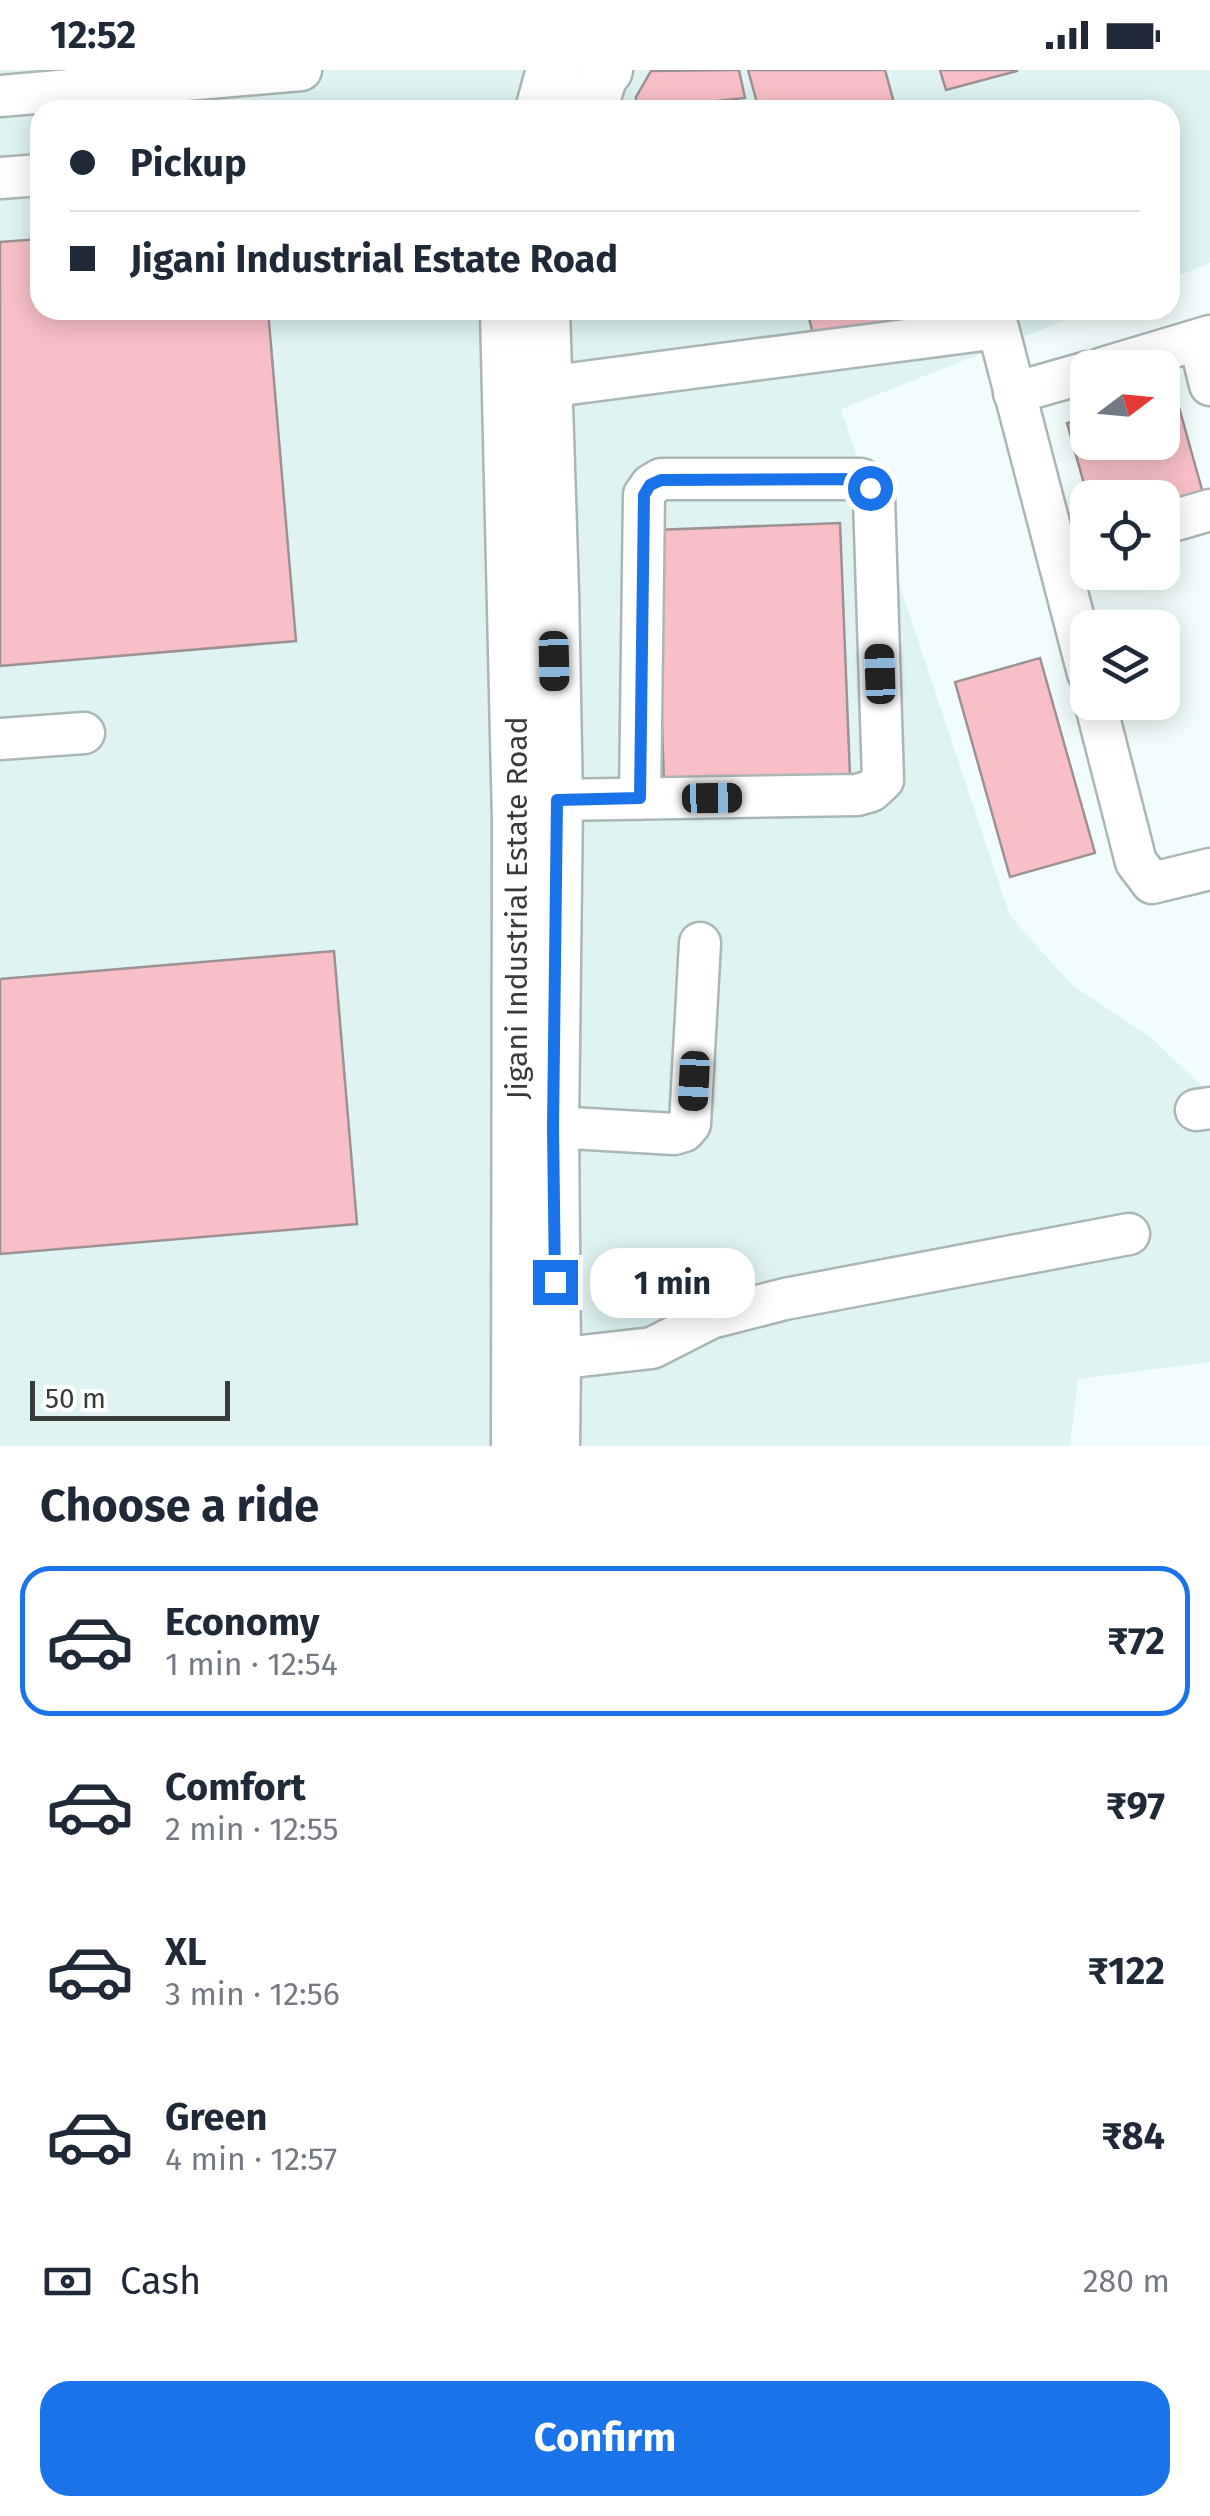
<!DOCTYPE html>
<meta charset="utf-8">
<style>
body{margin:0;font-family:"Fira Sans",sans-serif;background:#f2f2f3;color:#1f2937;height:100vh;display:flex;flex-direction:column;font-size:38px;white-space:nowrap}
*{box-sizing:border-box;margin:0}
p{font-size:32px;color:#747a83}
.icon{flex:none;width:55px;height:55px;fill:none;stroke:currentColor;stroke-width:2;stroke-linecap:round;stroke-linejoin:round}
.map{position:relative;height:1376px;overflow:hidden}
.side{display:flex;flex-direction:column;background:#fff;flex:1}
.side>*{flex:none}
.banner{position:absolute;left:30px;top:30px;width:1150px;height:220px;border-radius:30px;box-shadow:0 5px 25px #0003;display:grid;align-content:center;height:220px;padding:0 40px;background:#fff}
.needle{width:65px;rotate:74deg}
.buttons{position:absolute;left:1070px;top:280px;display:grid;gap:20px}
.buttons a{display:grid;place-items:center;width:110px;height:110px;border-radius:20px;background:#fff;box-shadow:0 5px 25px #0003;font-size:50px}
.scale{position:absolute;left:30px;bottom:25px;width:200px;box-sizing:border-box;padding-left:10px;border:5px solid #373c3b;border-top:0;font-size:28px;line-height:35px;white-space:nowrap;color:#373c3b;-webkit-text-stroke:8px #fff;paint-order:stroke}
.end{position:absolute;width:45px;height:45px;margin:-22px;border:12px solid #1a73e8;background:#fff;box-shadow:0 0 0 5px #fff}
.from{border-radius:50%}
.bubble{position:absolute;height:70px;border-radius:30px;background:#fff;box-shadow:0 5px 25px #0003;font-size:32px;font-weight:700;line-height:70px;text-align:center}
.car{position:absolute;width:30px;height:60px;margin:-30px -15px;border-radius:12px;box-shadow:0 0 8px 2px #0007;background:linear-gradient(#222 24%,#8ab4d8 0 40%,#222 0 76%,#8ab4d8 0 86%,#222 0)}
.banner b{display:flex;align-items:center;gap:35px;height:95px;font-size:38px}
.banner b+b{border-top:2px solid #e0e1e3}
.banner i{width:25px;height:25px;background:#1f2937}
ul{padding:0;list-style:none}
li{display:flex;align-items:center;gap:30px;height:150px;margin:0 20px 15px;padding:0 20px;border:5px solid transparent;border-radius:30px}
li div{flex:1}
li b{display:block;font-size:38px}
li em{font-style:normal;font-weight:700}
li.current{border-color:#1a73e8}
li>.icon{width:90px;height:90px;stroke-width:1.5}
h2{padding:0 40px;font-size:45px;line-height:120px}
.pay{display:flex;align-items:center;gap:25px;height:110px;padding:0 40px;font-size:38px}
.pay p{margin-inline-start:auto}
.cta{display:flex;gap:20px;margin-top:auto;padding:20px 40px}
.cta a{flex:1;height:115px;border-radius:30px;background:#1a73e8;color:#fff;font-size:40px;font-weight:700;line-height:115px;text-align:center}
.status{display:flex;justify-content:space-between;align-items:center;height:70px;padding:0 50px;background:#fff;direction:ltr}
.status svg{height:28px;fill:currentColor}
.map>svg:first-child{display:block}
</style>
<div class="status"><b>12:52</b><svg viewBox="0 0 49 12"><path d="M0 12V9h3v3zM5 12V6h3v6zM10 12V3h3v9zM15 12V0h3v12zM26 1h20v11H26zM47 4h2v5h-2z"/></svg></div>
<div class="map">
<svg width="1210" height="1376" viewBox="0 0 1210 1376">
<rect width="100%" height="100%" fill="#f1fdfc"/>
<path fill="#def3f2" d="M0,0h1210v193l-40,16v-169h-1130v200h1051l-250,99 169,507 63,70 77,51 60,56v269l-132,17 -8,67h-1070z"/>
<g fill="#f8bfc6" stroke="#9c9293" stroke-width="2.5">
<path d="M734,0h5l6,28 -109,12v-13l15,-26z"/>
<path d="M748,0h137l11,40h-137z"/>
<path d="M940,0h77v1l-71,19z"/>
<path d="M40,169v71h228l28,331 -296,25v-424z"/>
<path d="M807,240h137l-129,32z"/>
<path d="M1175,323l31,111 -44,12v-18h-74l-21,-75 21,-6v25h74v-46z"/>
<path d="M840,453l10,253 -186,6 -9,-252z"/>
<path d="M1040,588l55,195 -85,24 -55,-195z"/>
<path d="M334,881l23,273 -357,30v-275z"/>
</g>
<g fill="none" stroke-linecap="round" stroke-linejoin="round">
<defs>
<g id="minor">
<path d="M0,26l301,-26"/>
<path d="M0,108l40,-3"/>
<path d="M1199,270l11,45"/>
<path d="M1103,298l107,-32"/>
<path d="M546,317l452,-59 90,345"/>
<path d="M1014,323l74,-21"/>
<path d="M1162,454l48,-14"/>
<path d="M1095,632l41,160 16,21 58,-14"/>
<path d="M0,669l84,-6"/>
<path d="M557,730l300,-5 14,-4 12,-11 -9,-282 -4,-10 -9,-9h-200l-10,6 -7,10 -4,304"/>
<path d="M1196,1040l14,-2"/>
<path d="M553,1057l121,7 10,-3 6,-7 10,-181"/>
<path d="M555,1289l97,-11 59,-30 74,-19 344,-65"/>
</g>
<g id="major">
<path d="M541,40l11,-40"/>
<path d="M591,40l11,-35 5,-5"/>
<path d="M506,240l12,511 -1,625"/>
<path d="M544,240l9,282 4,208 -4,327 2,232 -1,87"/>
</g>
</defs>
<use href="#minor" stroke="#abb6b6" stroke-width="45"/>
<use href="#major" stroke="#abb6b6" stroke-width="55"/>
<use href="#minor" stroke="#fff" stroke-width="40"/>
<use href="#major" stroke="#fff" stroke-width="50"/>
</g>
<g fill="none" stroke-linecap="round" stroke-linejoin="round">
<path stroke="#1a73e8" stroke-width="12" d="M555,1212l-2,-155 4,-327 83,-2 4,-303 6,-10 11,-5 200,-1 9,9"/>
</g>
<g text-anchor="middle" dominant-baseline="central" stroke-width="8" stroke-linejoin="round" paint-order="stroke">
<g font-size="30" fill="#373c3b" stroke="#fff">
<text transform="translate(517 838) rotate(-90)">Jigani Industrial Estate Road</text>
</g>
</g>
</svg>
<div class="buttons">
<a><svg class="needle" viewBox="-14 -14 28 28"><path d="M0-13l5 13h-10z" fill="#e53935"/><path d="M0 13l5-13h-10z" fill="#747a83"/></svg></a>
<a><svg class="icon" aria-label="locate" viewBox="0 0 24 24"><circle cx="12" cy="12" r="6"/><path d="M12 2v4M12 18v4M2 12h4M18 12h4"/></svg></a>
<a><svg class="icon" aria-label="layers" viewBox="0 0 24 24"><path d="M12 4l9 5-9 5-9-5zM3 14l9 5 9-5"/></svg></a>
</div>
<div class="scale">50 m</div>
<i class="end from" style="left:870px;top:418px"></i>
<i class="end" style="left:555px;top:1212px"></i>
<div class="bubble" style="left:590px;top:1178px;width:165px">1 min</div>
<i class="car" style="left:554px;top:591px;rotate:179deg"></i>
<i class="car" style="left:880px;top:604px;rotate:358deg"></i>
<i class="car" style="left:712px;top:728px;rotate:89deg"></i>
<i class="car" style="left:694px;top:1011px;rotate:183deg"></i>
<div class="banner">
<b><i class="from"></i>Pickup</b>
<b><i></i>Jigani Industrial Estate Road</b>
</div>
</div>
<section class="side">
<h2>Choose a ride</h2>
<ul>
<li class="current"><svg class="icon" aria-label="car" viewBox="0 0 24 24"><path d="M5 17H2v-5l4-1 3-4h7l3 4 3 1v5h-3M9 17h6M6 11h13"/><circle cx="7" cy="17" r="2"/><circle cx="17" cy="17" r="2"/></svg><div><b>Economy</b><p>1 min · 12:54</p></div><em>₹72</em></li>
<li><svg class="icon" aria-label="car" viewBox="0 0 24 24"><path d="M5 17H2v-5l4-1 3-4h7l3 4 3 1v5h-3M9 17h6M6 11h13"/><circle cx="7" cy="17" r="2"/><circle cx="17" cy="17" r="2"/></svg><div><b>Comfort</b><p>2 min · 12:55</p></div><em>₹97</em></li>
<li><svg class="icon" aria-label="car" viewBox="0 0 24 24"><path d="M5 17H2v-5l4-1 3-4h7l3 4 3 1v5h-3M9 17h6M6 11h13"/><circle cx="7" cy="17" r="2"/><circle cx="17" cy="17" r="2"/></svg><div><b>XL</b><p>3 min · 12:56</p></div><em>₹122</em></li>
<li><svg class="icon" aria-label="car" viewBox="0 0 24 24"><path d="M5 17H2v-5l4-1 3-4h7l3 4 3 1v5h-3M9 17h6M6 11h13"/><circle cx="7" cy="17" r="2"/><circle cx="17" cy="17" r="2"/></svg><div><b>Green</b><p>4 min · 12:57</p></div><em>₹84</em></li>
</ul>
<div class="pay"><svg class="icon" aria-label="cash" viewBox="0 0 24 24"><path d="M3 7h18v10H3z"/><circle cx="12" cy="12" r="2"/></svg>Cash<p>280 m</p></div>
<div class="cta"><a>Confirm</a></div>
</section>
